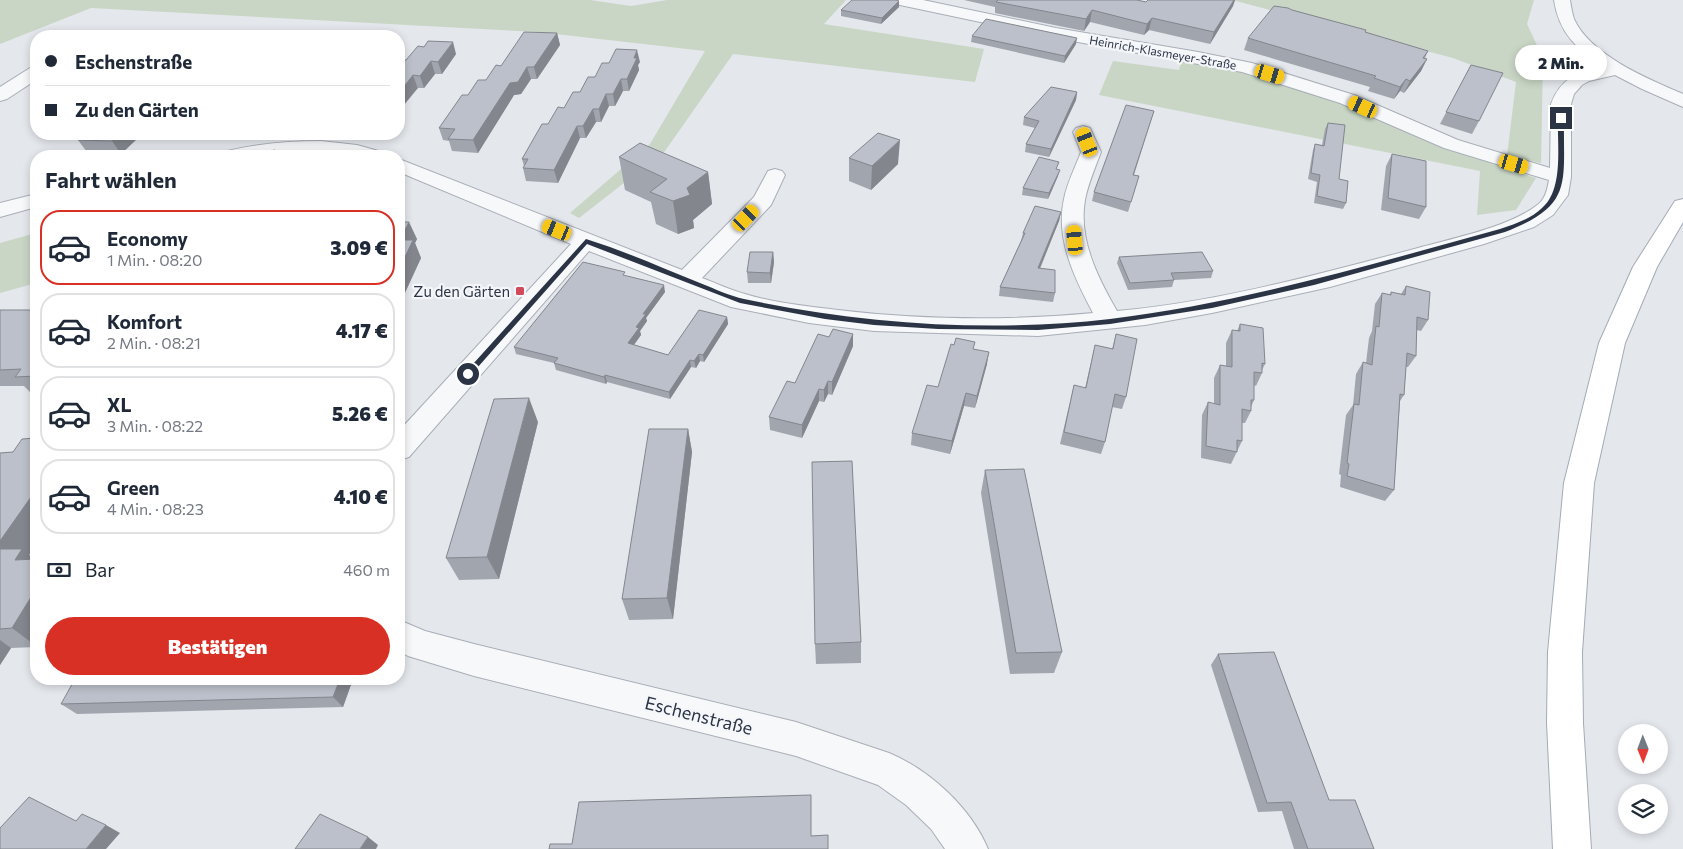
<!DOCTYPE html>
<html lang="de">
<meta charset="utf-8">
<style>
body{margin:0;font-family:Commissioner,sans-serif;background:#f2f2f3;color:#1f2937;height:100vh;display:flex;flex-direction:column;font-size:19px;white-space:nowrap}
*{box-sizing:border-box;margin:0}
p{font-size:16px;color:#747a83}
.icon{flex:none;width:28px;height:28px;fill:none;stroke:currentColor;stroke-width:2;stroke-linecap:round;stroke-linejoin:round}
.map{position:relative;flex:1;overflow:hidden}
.side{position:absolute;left:30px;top:150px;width:375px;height:535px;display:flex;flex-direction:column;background:#fff;border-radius:20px;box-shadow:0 2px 8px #0003}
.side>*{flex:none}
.hud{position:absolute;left:30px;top:30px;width:375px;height:110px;border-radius:20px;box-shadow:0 2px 8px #0003;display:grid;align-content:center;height:110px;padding:0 15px;background:#fff}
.needle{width:32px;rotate:179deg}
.fabs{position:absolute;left:1618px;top:724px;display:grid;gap:10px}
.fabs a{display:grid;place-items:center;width:50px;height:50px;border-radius:50%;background:#fff;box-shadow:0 2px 8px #0003;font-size:25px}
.end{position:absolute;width:22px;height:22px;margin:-11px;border:6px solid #2b3445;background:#fff;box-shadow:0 0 0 2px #fff}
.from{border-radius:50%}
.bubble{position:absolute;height:35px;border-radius:18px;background:#fff;box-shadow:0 2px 8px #0003;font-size:16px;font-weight:800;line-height:35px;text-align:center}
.car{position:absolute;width:15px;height:30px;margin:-15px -8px;border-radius:6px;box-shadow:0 0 4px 1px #0007;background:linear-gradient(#f5c518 24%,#345 0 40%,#f5c518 0 76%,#345 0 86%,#f5c518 0)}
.hud b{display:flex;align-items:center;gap:18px;height:48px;font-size:19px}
.hud b+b{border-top:1px solid #e0e1e3}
.hud i{width:12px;height:12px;background:#1f2937}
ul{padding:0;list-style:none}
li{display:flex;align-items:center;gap:15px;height:75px;margin:0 10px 8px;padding:0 5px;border:2px solid #e0e1e3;border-radius:20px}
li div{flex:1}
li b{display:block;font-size:19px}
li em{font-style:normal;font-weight:800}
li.active{border-color:#d93025}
li>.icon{width:45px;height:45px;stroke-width:1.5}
h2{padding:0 15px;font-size:22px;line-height:60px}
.pay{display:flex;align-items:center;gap:12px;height:55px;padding:0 15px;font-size:19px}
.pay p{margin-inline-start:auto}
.primary-button{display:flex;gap:10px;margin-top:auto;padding:10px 15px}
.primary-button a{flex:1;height:58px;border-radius:30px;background:#d93025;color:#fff;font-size:20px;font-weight:800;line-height:58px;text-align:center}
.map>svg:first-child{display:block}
</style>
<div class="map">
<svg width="1683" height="849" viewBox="0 0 1683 849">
<rect width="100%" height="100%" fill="#e4e7ec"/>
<g fill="#c9d6c5">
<path d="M0,0h590l41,6 36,-6h179l-22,24 160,25 -9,33 -242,-28 -68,97 -86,67 -9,-5 80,-69 55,-93 -167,-19 -447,-24 -91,36z"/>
<path d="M1232,0h302l-7,24 16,34 -2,105 -34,-7 9,-74 -63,-24z"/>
<path d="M1182,58l43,9 109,33 112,48 90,30 -20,32 -39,5 3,-44 -381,-76 14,-34 66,9z"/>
<path d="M36,233v50l-36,10v-50z"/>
</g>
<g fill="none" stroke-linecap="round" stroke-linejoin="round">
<defs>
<g id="minor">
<path d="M892,0h31l133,28 142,24 54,11 102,32 104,45 92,28 1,-64c9,-25 26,-32 50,-37 -25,-20 -42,-34 -47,-67h16c1,6 2,13 4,19 16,36 74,60 109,75v13l-41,-18 -27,-14 -26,6 -7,4 -8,9 -3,10v73l-3,18 -15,20 -19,12 -50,17 -154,43 -118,26 -67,12 -107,11 -164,-5 -65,-8 -78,-16 -142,-56 -180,206 -10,3v-29l172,-187 -172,-72v-13l283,111 72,-73 14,-26 7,-2 7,2 3,4 -14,30 -69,73c14,5 28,12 43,16 30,9 62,12 93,16 85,10 171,11 255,3 -18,-34 -38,-74 -29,-114 3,-16 11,-31 17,-47l-8,-20 3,-4 7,-2 7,2 11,24c-6,16 -13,32 -16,48 -7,39 13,78 32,111 102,-9 202,-37 301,-63 35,-10 88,-20 118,-42 9,-6 11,-15 13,-26l-105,-32 -104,-45 -98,-31 -186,-34 -156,-33 -6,-2z"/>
<path d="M36,67v13l-29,19 -7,2v-14l30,-19z"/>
<path d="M321,141l36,4 25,7 3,4c-22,1 -43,-3 -65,-3 -34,-1 -67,5 -100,3l3,-4c32,-8 65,-11 98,-11z"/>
<path d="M36,194v13l-36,10v-14z"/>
<path d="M399,620l26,11 49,13 322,78 93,31c41,17 82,55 99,96h-43l-14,-20 -25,-24 -28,-20 -82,-29 -322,-80 -66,-20 -9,-5z"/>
</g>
<path id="major" d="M1683,199v23l-26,45 -32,76 -31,140 -12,169 1,71 8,126h-38l-6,-126 1,-71 16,-169 35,-140 34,-76 42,-66z"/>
</defs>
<use href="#minor" stroke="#a9aeb7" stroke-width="2"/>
<use href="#major" stroke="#a3abb8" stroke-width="2"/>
<use href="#minor" fill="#f7f8fa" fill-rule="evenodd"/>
<use href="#major" fill="#fff" fill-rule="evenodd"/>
</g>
<g fill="#a1a5ae">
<path d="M964,0h173l9,2 2,-2h87l-2,6 -23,38 -61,-14 -5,5 -54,-13 -6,9 -89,-18v-6z"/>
<path d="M899,1v6l-18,17 -40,-8v-6z"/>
<path d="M1292,10l74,20 -1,2 63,19 -3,7 2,1 -6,12 -17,22 -4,-2 -6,8 -26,-8 2,-4 -126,-37 4,-12z"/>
<path d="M557,33l3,12 -23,34h-6l-10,15 -7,1 -36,58 -26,-2 -3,-10 -6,-1 -4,-12 29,-33 18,-15 15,-14z"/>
<path d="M972,36l104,8 -12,19 -93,-21z"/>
<path d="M424,47l32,7 -14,20h-7l-11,14h-6l-12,-28z"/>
<path d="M640,62l-2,3 1,5 -10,21h-6l-8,15h-6l-8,16h-5l-10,16h-6l-22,45 -32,-2 -3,-13 1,-2 -2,-7 26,-35 47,-47z"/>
<path d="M1471,65l8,56 -7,13 -32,-10z"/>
<path d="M1077,92l-1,8 -27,57 -24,-5 1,-8 9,-16 -12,-3 1,-8z"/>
<path d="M1154,111l-20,64 5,1 -11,36 -36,-11 2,-9z"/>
<path d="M1328,123l11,56 7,24 -3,6 -29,-6 3,-21 -9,-3 5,-29 2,-6 7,1 3,-16z"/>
<path d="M85,134h64l-3,3h-7l-18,17 -34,-2 -9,-12z"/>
<path d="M1392,154l34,53 -7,12 -38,-9 5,-44z"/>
<path d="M619,157l89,15 4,32 -19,16 1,8 -16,6 -22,-10 -5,-22 -26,-12z"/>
<path d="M849,158l49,6 -27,26 -22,-9z"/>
<path d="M1057,169l1,7 -10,23 -26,-4 1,-7z"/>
<path d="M1061,212l-2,9 -19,48 15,24 -2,9 -54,-6 1,-9 21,-46 2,-8z"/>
<path d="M399,222l18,17 -2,4 6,15 -18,39h-4z"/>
<path d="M773,252l1,10 -3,21h-23l-1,-11z"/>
<path d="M1119,257l94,14 -2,7 -37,2 -2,7 -44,3 -11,-27z"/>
<path d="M626,276l39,16 -19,26 1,3 -7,10 1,4 -7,10 34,10 59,-38 1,7 -24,38 -4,-1 -4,7 -5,-1 -21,32 -63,-17 -1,2 -50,-14 -2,-7 -38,-9 -2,-7z"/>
<path d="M1406,286l22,34 -7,11 -5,-1v26l-8,11h-2l-2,28 -4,6 -6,89 -9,11 -45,-14 1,-12 -2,-1 7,-59 7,-10 3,-31 7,-12 3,1 3,-25 3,-7 3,-27 7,-11 8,2 1,-3 10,2z"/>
<path d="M0,310h36v83h-5l-7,-7h-24z"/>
<path d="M1240,324l25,40 -3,6v3l-6,13 -2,-1v15l-3,7v4l-6,12h-3v18l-11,23 -30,-6 1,-43 6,-13 6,2v-26l6,-13 6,1v-23l6,-13 5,1z"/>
<path d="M853,334v12l-21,49 -4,-1 -4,8 -5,-1 -17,37 -32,-8 -1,-13 60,-80z"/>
<path d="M1116,334l10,63 -4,12 -10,-2 -7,35 -4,12 -41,-10 14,-59 11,3 10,-43 17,4z"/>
<path d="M974,349l13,15 -12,44 -11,-2 -14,48 -39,-9 1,-12 26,-46z"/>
<path d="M538,422l-39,157 -40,1 -13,-22z"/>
<path d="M688,429l4,23 -19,167 -44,1 -7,-21z"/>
<path d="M36,438v105l-7,12 5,4h2v88l-25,1 -11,17v-212l13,-1z"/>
<path d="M985,470l77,182 -8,21 -44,1 -29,-181z"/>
<path d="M861,642v21l-45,1 -1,-20z"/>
<path d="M1218,654l111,146 45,49h-80l-12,-38 -24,1 -47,-147z"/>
<path d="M353,679l-10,28 -266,7 -16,-10z"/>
</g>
<g fill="#83868d">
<path d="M1234,0h1l-2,6 -23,38 4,-12z"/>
<path d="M899,1v6l-18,17 1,-6z"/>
<path d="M1092,10l-2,12 -6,9 2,-12z"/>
<path d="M1152,18l-3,12 -5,5 3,-11z"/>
<path d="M557,33l3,12 -23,34 -3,-12z"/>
<path d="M1077,38l-1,6 -12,19 1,-7z"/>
<path d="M453,42l3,12 -14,20 -4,-12z"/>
<path d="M637,50l3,12 -2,3 1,5 -10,21 -2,-12 7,-21z"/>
<path d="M1427,59l-6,12 -17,22 6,-12z"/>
<path d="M431,61l4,13 -11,14 -4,-12z"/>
<path d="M527,67l4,12 -10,15 -7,1 -36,58 -5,-13 37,-57z"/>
<path d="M413,75l5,13 -19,23v-18z"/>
<path d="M621,79l2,12 -8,15 -2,-12z"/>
<path d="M1406,79l-6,12 -6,8 6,-12z"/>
<path d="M1077,92l-1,8 -27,57 2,-8z"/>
<path d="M606,94l3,12 -8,16 -2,-13z"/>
<path d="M593,109l3,13 -10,16 -3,-12z"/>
<path d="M577,126l3,12 -22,45 -4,-13z"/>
<path d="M120,134h17l2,3 -18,17 -9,-13z"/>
<path d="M144,134h5l-3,3z"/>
<path d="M900,140l-2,24 -27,26 1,-24z"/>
<path d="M1060,170l-2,6 -10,23 1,-6z"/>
<path d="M708,172l4,32 -19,16 1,8 -16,6 -5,-33 14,-13z"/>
<path d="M1061,212l-2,9 -23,56 2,-9z"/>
<path d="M409,222l8,17 -2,4 6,15 -18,39 -4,-9 1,-48z"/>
<path d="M773,252l1,10 -3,21 -1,-10z"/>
<path d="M664,285l1,7 -19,26 1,3 -7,10 1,4 -11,15 -2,-7 15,-29z"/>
<path d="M727,317l1,7 -24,38 -1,-7z"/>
<path d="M853,334v12l-21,49v-13z"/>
<path d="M989,352l-2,12 -12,44 2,-12z"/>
<path d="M699,354l1,7 -4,7 -2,-7z"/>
<path d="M690,360l1,7 -21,32 -1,-7z"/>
<path d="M605,375l2,7 -1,2 -2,-7z"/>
<path d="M828,381v13l-4,8v-12z"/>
<path d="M819,389v12l-17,37v-13z"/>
<path d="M966,393l-2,13 -14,48 2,-13z"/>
<path d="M529,398l9,24 -39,157 -12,-22z"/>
<path d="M688,429l4,23 -19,167 -6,-21z"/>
<path d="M31,497l5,5v41l-7,12 7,5v-1v18l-36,-27v-9z"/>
<path d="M36,589v57l-24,-18z"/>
<path d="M0,640l11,8 -11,17z"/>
<path d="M340,679h13l-10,28 -10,-10z"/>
<path d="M106,825l14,8 -14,16h-20z"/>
<path d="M368,837l10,8 -2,4h-16z"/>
</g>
<g fill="#bbc0ca" stroke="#83868d">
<path d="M852,0h44l3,1 -17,17 -41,-8z"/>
<path d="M998,0h139l9,2 2,-2h86l-20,32 -62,-14 -5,6 -55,-14 -6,9 -90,-17z"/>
<path d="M1274,6l14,2 4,2 74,20 -1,2 63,19 -5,7 4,1 -17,22 -4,-2 -6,8 -26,-9 2,-2 -128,-38z"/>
<path d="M986,19l91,19 -12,18 -93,-20z"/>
<path d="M524,32l33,1 -23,34h-7l-9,15 -8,1 -37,57 -25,-1 7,-10 -16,-1 23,-33h6l10,-15h8l10,-15 5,1z"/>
<path d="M428,41l25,1 -15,20 -7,-1 -11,15 -7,-1 -14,18v-32l1,-1h6l12,-14 6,1z"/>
<path d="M616,49l21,1 -3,8h3l-10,21h-6l-8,15h-7l-7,15h-6l-10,17h-6l-23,44 -31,-2 5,-9h-6l20,-35h6l10,-17 6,1 9,-16h7l8,-15h7l7,-14h7z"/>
<path d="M1471,65l32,8 -24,48 -33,-9z"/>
<path d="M1051,87l26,5 -26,57 -25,-5 13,-23 -15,-4z"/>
<path d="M1126,105l28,6 -21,64 6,1 -8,26 -37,-10z"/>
<path d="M1328,123l17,2 -6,54 9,2 -2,22 -29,-7 3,-21 -9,-2 4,-29 9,2z"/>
<path d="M878,133l22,7 -28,26 -23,-8z"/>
<path d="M85,134h35l-8,7 -34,-1z"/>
<path d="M640,143l68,29 -21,16 3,7 -17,6 -23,-9 17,-13 -48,-22z"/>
<path d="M275,150l1,6h-30z"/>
<path d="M1392,154l34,7v46l-38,-9z"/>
<path d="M1039,157l20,5 -3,7 4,1 -11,23 -26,-5z"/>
<path d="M1035,206l26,6 -23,56 17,2v23l-55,-6 25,-54h-2z"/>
<path d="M399,222h10l-9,18h13l-14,30z"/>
<path d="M750,252h23l-3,21 -23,-1z"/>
<path d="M1202,252l11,19 -42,2 3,7 -44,3 -11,-26z"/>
<path d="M583,262l42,10 -2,3 41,10 -21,29h3l-10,13 3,1 -11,15 40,12 31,-45 28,7 -24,38 -4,-1 -5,7 -4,-1 -21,32 -64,-17 -1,2 -50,-14 4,-5 -44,-11z"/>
<path d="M1406,286l24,6 -2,28 -11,-3 -1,39 -9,-3 -3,42 -4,-1 -6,96 -47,-14 2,-12 -2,-1 7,-59 5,1 4,-43 9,3 4,-39 3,1 3,-34 9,2v-3l14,3z"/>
<path d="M0,310h36v66l-21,1 6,-8 -21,1z"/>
<path d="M1240,324l23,4 2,36 -3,-1v10l-8,-1v28h-3v11l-9,-2v32l-5,-1v12l-31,-6 2,-44 12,3v-40l12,2v-37l8,1z"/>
<path d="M833,329l20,5 -21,48 -4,-1 -4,9 -5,-1 -17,36 -33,-8 18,-36 8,2 23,-49 11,3z"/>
<path d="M1116,334l21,5 -11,58 -11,-3 -10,48 -41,-10 10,-47 12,3 9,-43 18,4z"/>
<path d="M956,338l19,4 -2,7 16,3 -12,44 -11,-3 -14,48 -40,-8 15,-48 11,2 13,-43 3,1z"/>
<path d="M529,398l-42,159 -41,1 48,-159z"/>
<path d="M649,429h39l-21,169 -45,1z"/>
<path d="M36,438v59h-5l-31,44v-88l13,-1 9,-13z"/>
<path d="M852,461l9,181 -46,2 -3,-182z"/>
<path d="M1024,469l38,183 -46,1 -31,-183z"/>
<path d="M0,549h22l-7,11 21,-1 -5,8h5v22l-24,39 -12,1z"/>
<path d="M1274,652l55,148h26l19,49h-66l-17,-47 -24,1 -49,-149z"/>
<path d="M75,679h265l-7,18 -272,7z"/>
<path d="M811,795v41l17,-1v14h-279l1,-5h22l7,-42z"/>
<path d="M29,797l47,24 6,-7 24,11 -20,24h-86v-21z"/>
<path d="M320,814l48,23 -8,12h-65z"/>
</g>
<path fill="#2b3445" d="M1561,117l3,1c-1,66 10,87 -59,114l-191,53 -102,23 -102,16 -72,6 -100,-1 -64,-4 -49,-6 -85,-16 -153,-59 -117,132h-5l-1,-2 122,-135c39,12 76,29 114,44 15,6 30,13 44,16 118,25 247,34 366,20 133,-16 262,-55 390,-90 15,-5 31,-10 42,-21 22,-19 15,-63 16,-90z"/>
<rect fill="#d1495b" stroke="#f4f6f9" stroke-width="2" x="515" y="286" width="10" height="10" rx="2.5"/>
<g text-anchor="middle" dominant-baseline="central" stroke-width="4.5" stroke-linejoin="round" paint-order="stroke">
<g font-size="12" fill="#2b3445" stroke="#f4f6f9">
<text transform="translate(1163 52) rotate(10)">Heinrich-Klasmeyer-Straße</text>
</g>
<g font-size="15" fill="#2b3445" stroke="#f4f6f9" text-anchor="end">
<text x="510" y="291">Zu den Gärten</text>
</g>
<g font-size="18" fill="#2b3445" stroke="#f4f6f9">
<text transform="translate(699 715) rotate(14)">Eschenstraße</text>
</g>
</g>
</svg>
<div class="fabs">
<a><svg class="needle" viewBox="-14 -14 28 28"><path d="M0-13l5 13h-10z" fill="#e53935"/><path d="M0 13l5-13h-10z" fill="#747a83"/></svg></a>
<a><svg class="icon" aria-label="layers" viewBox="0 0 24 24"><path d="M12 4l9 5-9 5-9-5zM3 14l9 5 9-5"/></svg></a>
</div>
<i class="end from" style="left:468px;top:374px"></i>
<i class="end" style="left:1561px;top:118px"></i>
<div class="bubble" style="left:1515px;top:45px;width:92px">2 Min.</div>
<i class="car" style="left:1270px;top:74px;rotate:107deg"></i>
<i class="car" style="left:1363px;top:107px;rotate:295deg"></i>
<i class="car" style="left:1087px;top:142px;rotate:338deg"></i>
<i class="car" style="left:1514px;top:164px;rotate:106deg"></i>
<i class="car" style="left:746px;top:218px;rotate:44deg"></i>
<i class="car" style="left:557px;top:230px;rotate:292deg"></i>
<i class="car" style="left:1075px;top:240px;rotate:355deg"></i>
<div class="hud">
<b><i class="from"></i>Eschenstraße</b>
<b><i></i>Zu den Gärten</b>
</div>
<section class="side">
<h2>Fahrt wählen</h2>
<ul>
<li class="active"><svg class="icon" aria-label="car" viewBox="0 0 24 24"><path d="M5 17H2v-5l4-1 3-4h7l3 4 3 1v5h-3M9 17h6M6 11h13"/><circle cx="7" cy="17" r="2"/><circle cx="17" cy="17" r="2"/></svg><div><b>Economy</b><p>1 Min. · 08:20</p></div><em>3.09 €</em></li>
<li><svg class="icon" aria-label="car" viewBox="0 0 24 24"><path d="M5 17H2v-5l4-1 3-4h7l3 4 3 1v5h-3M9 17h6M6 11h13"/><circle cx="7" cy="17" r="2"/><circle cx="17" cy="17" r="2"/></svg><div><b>Komfort</b><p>2 Min. · 08:21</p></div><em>4.17 €</em></li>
<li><svg class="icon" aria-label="car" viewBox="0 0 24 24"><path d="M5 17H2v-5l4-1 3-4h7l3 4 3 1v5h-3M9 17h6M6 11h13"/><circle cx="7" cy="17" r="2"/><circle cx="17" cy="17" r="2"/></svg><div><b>XL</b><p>3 Min. · 08:22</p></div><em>5.26 €</em></li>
<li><svg class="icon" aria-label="car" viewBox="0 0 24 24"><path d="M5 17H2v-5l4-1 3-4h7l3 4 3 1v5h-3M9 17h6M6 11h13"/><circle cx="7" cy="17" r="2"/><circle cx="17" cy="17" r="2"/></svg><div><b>Green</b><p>4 Min. · 08:23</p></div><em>4.10 €</em></li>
</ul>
<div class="pay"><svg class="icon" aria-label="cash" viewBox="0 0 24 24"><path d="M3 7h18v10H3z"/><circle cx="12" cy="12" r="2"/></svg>Bar<p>460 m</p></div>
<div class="primary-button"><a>Bestätigen</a></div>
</section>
</div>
